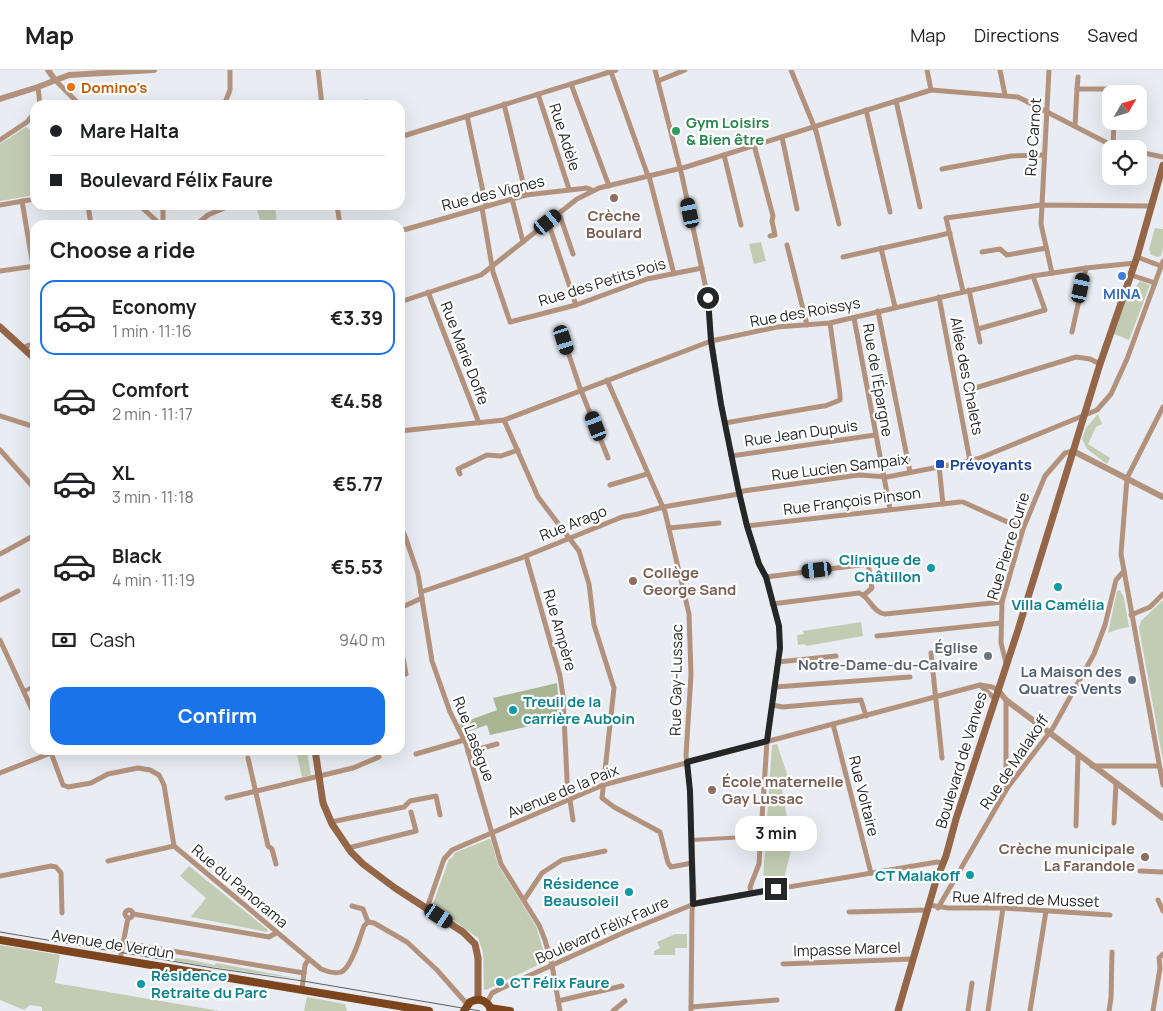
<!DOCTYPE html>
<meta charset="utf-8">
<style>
body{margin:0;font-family:Manrope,sans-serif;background:#f6f6f6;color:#202124;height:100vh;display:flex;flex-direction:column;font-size:19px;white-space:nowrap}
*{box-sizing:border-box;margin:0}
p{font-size:16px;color:#757577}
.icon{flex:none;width:28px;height:28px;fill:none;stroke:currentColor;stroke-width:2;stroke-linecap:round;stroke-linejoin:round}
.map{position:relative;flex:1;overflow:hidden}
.panel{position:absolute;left:30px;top:150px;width:375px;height:535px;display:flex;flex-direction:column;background:#fff;border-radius:15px;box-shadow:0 5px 20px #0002}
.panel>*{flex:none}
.hud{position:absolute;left:30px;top:30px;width:375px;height:110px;border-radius:15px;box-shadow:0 5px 20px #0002;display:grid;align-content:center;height:110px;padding:0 20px;background:#fff}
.needle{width:32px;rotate:51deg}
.buttons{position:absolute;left:1102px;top:15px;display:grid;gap:10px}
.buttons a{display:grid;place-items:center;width:45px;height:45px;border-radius:10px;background:#fff;box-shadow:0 5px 20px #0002;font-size:25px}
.end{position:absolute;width:22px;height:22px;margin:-11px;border:6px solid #252628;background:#fff;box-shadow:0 0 0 2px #fff}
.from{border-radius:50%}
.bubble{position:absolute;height:35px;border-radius:15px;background:#fff;box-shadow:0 5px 20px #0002;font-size:16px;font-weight:700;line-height:35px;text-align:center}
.car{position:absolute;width:15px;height:30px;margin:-15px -8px;border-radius:6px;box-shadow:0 0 4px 1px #0007;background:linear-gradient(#222 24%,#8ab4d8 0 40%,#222 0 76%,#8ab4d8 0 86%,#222 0)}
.hud b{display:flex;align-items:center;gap:18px;height:48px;font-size:19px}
.hud b+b{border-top:1px solid #e0e0e0}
.hud i{width:12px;height:12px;background:#202124}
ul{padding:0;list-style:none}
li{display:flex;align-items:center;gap:15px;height:75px;margin:0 10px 8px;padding:0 10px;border:2px solid transparent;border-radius:15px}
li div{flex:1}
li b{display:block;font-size:19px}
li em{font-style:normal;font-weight:700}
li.active{border-color:#1a73e8}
li>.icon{width:45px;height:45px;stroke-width:1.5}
h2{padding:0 20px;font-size:22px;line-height:60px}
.pay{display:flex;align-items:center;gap:12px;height:55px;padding:0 20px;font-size:19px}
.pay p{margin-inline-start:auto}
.cta{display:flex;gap:10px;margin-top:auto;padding:10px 20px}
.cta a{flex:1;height:58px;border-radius:15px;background:#1a73e8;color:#fff;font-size:20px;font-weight:700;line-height:58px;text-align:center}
header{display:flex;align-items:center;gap:30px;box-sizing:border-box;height:70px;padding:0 25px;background:#fff;border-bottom:1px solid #e0e0e0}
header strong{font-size:24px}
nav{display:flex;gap:28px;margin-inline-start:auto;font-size:18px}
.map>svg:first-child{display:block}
</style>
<header>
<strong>Map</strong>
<nav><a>Map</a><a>Directions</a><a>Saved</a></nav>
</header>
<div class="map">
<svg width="1163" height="941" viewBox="0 0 1163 941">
<rect width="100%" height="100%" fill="#e9edf3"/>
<g fill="#c2ccb3">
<path d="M26,57l9,6v62l-35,6v-57z"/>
<path d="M272,135h3l2,20h-16l-4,-15 15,-1z"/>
<path d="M1155,158l8,1v20l-2,7 -4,1 -6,-2 -2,-6z"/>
<path d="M761,172l5,19 -12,3 -5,-20z"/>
<path d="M1140,211l10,4 -21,55 -15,-6 11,-34z"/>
<path d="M1098,344l4,10 -6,3 -8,17 22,14 -3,6 -20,-15 -5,-10 4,-11z"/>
<path d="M1120,520l4,8 5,29 -10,2 -11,4 9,-42z"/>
<path d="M1163,530v161l-24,-133 2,-7z"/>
<path d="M861,552l2,14 -57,10 -1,-2 -7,1 -1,-10 7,-1 -1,-3z"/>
<path d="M777,674l14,42 -9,4 10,56 -9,37 -17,2 -3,-6 9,-134z"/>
<path d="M307,682l4,23 -9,2 -5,-22z"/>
<path d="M489,769l2,1 7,25 38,61 10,33 -2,3 -58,28 -2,-1 -1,-37 -5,-14 -43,-31 -2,-3 16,-45 4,-2 1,-4z"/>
<path d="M189,796l79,64 -1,2 -76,-15 15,-19 -26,-22z"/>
<path d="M675,864h12v14h-12v7h-21v-4l6,-3 -3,-6z"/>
<path d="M0,875l60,10 -5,28 165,28h-178v-4l-12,-2 -6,5 -24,-10z"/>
<path d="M133,882l29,3 2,2 23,2 28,6 1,-2 85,16 -96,-13 -72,-13z"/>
<path d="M307,927l38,7 2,7h-43z"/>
</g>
<path fill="#a8b593" d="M557,613l3,36 -70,16 -3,-10 -23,8 -5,-9 38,-14 -4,-12z"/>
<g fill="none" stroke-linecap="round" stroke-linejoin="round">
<path stroke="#c2c5ca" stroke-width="4" stroke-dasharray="4 2" stroke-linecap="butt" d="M746,767h11"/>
<g stroke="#b3927d" stroke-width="4">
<path d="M24,621l11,-5"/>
<path d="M691,770l55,-3"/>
</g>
<g stroke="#b3927d" stroke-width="5">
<path d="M318,0l4,35"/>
<path d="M655,0l27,106 26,122 3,38 10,68 18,90 8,32 12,38 7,13 13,49 1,22 -13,93 -8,123 -9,23 1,6"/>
<path d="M791,0l25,61 23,93"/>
<path d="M927,0l4,20"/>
<path d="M1000,0l5,25"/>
<path d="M1049,0l-8,154 11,49"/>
<path d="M611,2l37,104"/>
<path d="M55,10l25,25"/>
<path d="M658,11l27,-11"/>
<path d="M571,14l38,102"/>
<path d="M38,17l2,18"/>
<path d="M1077,19l1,-12"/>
<path d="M538,24l31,95"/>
<path d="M896,31l24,106"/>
<path d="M366,32v3"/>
<path d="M504,34l22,91"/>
<path d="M224,35l6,-15v-20"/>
<path d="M866,40l24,102"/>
<path d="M467,46l19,90"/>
<path d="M1075,56l2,-37h37l2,2v3"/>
<path d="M400,67l216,-67"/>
<path d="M782,67l15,72"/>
<path d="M0,70l27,-18 8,-10"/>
<path d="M754,75l19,71 -1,5 3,14 -5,1"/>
<path d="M1113,76l1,-25"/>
<path d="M1139,82l24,5"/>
<path d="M724,85l17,70"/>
<path d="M942,99l69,-13 33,-1"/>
<path d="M649,106l25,98"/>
<path d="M512,129l11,43"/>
<path d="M22,131l11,65"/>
<path d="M0,135l35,-6"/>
<path d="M88,135l3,20"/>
<path d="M139,135l22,20"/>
<path d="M337,135l3,20"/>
<path d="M482,138l11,64 16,47"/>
<path d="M559,143l14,41"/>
<path d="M548,152l28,83"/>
<path d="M163,155v-20"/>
<path d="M196,155l12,-10 23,-10"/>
<path d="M400,161l126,-36 61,-7 5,2"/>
<path d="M787,175l20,80"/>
<path d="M881,178l14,59"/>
<path d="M982,182l18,-3 7,6 39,-7"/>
<path d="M843,187l107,-24"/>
<path d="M1137,187l24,9"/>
<path d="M0,201l35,-5"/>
<path d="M1131,205l24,8"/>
<path d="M969,220l11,52"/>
<path d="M963,221l-17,-73 95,-13 110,1"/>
<path d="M428,222l51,131"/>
<path d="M939,227l31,164"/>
<path d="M400,232l81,-27 96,-76 22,-11 87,-21 245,-77 87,7 97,50 9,2"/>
<path d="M878,241l32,161"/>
<path d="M854,248l36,191"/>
<path d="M510,252l66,-17 71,-26 55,-11"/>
<path d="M978,259l67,-19 -12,-34"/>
<path d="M1072,262l14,-64"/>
<path d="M564,270l16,48 28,70"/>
<path d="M23,278l6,-3 6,2"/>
<path d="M607,310l58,132 24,102 2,60 -5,82 4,35 4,105 -2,15 -1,100"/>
<path d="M972,319l104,-32 14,2 10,5"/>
<path d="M400,326h2"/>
<path d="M825,336l15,-6v-6l-10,-71"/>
<path d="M1163,337l-36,71 -6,76 42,231"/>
<path d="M0,346l35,11"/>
<path d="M504,350l34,77 41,54 10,33 5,41 20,63 -12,110 12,9 46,25 8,31 3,4 21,-4"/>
<path d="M725,353l98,-17"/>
<path d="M400,361l104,-11 207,-79 66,-14 53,-4 203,-47 53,-8 49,-5"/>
<path d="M0,380l35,39"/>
<path d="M731,386l144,-21"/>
<path d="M939,396l4,38"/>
<path d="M460,404l-2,-5 29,-14 14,1 17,-6"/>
<path d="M610,415l37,-11"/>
<path d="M963,432l60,27"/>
<path d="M400,456l5,10 13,38 14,87 18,51 16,32 35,120 38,61 6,15 7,25 8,46"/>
<path d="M747,456l213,-24"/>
<path d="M669,458l50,-5"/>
<path d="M0,484l35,-19"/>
<path d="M526,486l34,120 3,20 5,104"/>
<path d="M766,507l102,-13 4,24 -8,7"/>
<path d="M421,522l100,-34 101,-41 16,-3 25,-7 76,-13 4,-3 116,-16 28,2 83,-16 10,-3 105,-43 12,-5 14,-16 16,-35 36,-98"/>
<path d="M0,530l18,-9"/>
<path d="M772,534l87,-11c11,4 14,20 26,21l117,-12"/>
<path d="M400,538l22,-10"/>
<path d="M1131,545l19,-8 13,-13"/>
<path d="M877,566l124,-13"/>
<path d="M0,570l35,76"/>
<path d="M400,572l6,32"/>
<path d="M931,583l11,105"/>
<path d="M778,592l58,-6"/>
<path d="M1006,593l-5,-20 1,-41 21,-73 22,-53 20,-23 8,-2"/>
<path d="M980,615l15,14"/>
<path d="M775,617l135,-10"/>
<path d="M1006,630v85l2,2"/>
<path d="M772,635l11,2 78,-7 5,16"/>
<path d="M833,654l38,149"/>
<path d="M50,680l13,35 5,2 23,-4 17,-9 30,-6 12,2 9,5 5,10 10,61 147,123c5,2 14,5 20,3 10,-3 19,-35 23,-46l4,-4"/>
<path d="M468,682l29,-8"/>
<path d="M416,684l48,-14"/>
<path d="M248,688l20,88 4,3 4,15"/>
<path d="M1092,696h67"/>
<path d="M0,703l51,-20"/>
<path d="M227,728l126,-30 26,-11 -2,-5"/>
<path d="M570,730l3,20"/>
<path d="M331,752l73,-15 6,-6 26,-5 4,19"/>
<path d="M1114,753l2,-40"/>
<path d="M1076,756l2,-71"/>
<path d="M348,778l68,-17 -5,-19"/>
<path d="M108,791l66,-15"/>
<path d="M1140,801l23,1"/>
<path d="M0,806l51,-10 5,1 5,6 1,40"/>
<path d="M524,830l18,-27 20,-13 43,-9"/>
<path d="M1158,830l5,11"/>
<path d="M929,835l19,3h55l107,7"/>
<path d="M352,836l11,3 5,13"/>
<path d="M427,838l17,-49 8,-9 151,-65 377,-100 12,2 6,3"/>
<path d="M938,838l70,-121 45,-59 41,-74 11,-29 11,-45 8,-9"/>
<circle cx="129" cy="844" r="4"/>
<path d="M849,842l79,-2"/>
<path d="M133,844l136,23 7,-4"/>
<path d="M368,852l6,1 33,19 30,28 30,34"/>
<path d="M124,873l180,30"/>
<path d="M120,889l8,-41"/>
<path d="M783,894l130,-5"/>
<path d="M302,919l3,-24 4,-6"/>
<path d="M558,931l64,-15"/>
<path d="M487,933l5,-10 8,-4 125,-57 74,-30 238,-40 6,1"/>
<path d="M691,937l86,-7"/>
<path d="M613,941l12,-10"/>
<path d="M968,941l4,-28"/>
<path d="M988,941l15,-103"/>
<path d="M1030,941l16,-100"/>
<path d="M1109,941l2,-13 1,-46"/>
<path d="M1153,941l7,-43 -1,-10 4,-4"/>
</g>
<g stroke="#b3927d" stroke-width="6">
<path d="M48,0l7,10"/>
<path d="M0,29l38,-12 31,-12 85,-5"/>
<path d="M1073,381l90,46"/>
<path d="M998,620l8,10 157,118"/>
</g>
<g stroke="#946547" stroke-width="7">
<path d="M0,257l35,32"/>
<path d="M315,680l8,53 9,21 19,28 12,12 32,24 68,44 12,12 3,14v41"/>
<path d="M898,941l37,-127 11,-28 10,-37 62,-189 82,-266 37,-107 26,-92"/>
</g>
<g stroke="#7d451d" stroke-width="8">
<path d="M0,870l429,71"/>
<path d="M490,938l20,3"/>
<path d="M464,941l6,-9c10,-5 18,-1 22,9"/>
</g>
<path stroke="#5b5d60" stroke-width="1" d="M0,862l213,36 90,13 177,30"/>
</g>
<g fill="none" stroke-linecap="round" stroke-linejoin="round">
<path stroke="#252628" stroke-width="6" d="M708,228l3,43 10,63 17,84 9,38 12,38 7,13 13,49 1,22 -13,93 -80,21 3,29 3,113 83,-15"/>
</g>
<circle fill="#e8710a" stroke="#fff" stroke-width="2" cx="71" cy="17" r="5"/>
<circle fill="#2e9e5b" stroke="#fff" stroke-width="2" cx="676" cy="61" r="5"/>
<g fill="#8d6e63" stroke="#fff" stroke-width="2">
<circle cx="614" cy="128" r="5"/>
<circle cx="633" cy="511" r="5"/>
<circle cx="712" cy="720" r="5"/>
<circle cx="1145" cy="787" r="5"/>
</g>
<circle fill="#3f7fe0" stroke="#fff" stroke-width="2" cx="1122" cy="206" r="5"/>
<rect fill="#1a4fb4" stroke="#fff" stroke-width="2" x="935" y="389" width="10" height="10" rx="2.5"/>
<g fill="#0f9aa8" stroke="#fff" stroke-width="2">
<circle cx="931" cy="498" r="5"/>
<circle cx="1058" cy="517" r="5"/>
<circle cx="513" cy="640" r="5"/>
<circle cx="970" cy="805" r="5"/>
<circle cx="629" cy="822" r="5"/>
<circle cx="500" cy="912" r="5"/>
<circle cx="141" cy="914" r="5"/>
</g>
<circle fill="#6b7280" stroke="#fff" stroke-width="2" cx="988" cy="586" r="5"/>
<circle fill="#5c6f8a" stroke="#fff" stroke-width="2" cx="1132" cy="610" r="5"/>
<g text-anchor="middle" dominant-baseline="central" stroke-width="4.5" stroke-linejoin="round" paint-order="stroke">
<g font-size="15" font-weight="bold" fill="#c56008" stroke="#fff" text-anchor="start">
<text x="81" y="17">Domino's</text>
</g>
<g font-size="15" font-weight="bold" fill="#27864d" stroke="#fff" text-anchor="start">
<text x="686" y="52">Gym Loisirs<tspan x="686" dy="17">&amp; Bien être</tspan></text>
</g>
<g font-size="15" fill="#252628" stroke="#fff">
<text transform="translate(565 67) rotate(72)">Rue Adèle</text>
<text transform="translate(1033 67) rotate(-86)">Rue Carnot</text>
<text transform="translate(493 123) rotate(-14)">Rue des Vignes</text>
<text transform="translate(602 212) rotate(-17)">Rue des Petits Pois</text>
<text transform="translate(805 242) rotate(-10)">Rue des Roissys</text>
<text transform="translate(465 283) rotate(69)">Rue Marie Doffe</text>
<text transform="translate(967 306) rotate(79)">Allée des Chalets</text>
<text transform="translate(878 310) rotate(80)">Rue de l'Épargne</text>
<text transform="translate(801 363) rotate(-8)">Rue Jean Dupuis</text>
<text transform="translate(840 397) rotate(-7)">Rue Lucien Sampaix</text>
<text transform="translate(852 431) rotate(-7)">Rue François Pinson</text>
<text transform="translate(573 453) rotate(-22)">Rue Arago</text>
<text transform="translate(1008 476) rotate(-73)">Rue Pierre Curie</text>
<text transform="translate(560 560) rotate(74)">Rue Ampère</text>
<text transform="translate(676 610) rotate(-89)">Rue Gay-Lussac</text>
<text transform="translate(474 669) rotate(69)">Rue Lasègue</text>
<text transform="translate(961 690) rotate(-73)">Boulevard de Vanves</text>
<text transform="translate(1014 692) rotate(-56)">Rue de Malakoff</text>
<text transform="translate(563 721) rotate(-22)">Avenue de la Paix</text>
<text transform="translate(864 726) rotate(76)">Rue Voltaire</text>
<text transform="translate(240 816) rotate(40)">Rue du Panorama</text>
<text transform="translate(1026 829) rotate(2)">Rue Alfred de Musset</text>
<text transform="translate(602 860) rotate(-24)">Boulevard Félix Faure</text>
<text transform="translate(113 874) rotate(9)">Avenue de Verdun</text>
<text transform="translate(847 879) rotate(-2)">Impasse Marcel</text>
</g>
<g font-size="15" font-weight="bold" fill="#785e54" stroke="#fff" text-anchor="start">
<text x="614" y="145" text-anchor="middle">Crèche<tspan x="614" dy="17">Boulard</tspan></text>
<text x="643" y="502">Collège<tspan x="643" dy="17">George Sand</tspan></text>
<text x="722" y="711">École maternelle<tspan x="722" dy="17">Gay Lussac</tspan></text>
<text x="1135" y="778" text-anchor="end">Crèche municipale<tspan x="1135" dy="17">La Farandole</tspan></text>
</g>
<g font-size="15" font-weight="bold" fill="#366cbe" stroke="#fff">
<text x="1122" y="223">MINA</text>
</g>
<g font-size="15" font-weight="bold" fill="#164399" stroke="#fff" text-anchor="start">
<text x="950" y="394">Prévoyants</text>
</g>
<g font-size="15" font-weight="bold" fill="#0d838f" stroke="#fff" text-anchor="end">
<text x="921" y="489">Clinique de<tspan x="921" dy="17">Châtillon</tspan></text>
<text x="1058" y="534" text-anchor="middle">Villa Camélia</text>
<text x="523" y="631" text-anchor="start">Treuil de la<tspan x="523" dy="17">carrière Auboin</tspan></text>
<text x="960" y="805">CT Malakoff</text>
<text x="619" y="813">Résidence<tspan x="619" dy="17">Beausoleil</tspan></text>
<text x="151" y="905" text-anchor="start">Résidence<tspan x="151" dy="17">Retraite du Parc</tspan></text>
<text x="510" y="912" text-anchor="start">CT Félix Faure</text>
</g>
<g font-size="15" font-weight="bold" fill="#5b616d" stroke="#fff" text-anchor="end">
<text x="978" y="577">Église<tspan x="978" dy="17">Notre-Dame-du-Calvaire</tspan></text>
</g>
<g font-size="15" font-weight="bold" fill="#4e5e75" stroke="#fff" text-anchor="end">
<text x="1122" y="601">La Maison des<tspan x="1122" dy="17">Quatres Vents</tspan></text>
</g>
</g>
</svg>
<div class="buttons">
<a><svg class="needle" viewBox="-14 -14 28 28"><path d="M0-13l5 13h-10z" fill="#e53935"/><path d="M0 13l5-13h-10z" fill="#757577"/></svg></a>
<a><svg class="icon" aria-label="locate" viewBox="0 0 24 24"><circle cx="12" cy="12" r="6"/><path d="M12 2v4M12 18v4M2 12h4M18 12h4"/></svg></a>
</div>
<i class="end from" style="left:708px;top:228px"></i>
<i class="end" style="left:776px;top:819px"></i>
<div class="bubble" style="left:735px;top:746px;width:82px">3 min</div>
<i class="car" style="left:690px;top:143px;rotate:348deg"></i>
<i class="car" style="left:548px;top:152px;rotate:51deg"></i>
<i class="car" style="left:1081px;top:218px;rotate:12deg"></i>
<i class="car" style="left:564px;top:270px;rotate:162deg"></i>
<i class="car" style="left:596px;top:356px;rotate:339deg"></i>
<i class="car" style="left:817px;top:500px;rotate:263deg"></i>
<i class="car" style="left:439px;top:846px;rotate:124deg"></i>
<div class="hud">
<b><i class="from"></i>Mare Halta</b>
<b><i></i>Boulevard Félix Faure</b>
</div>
<section class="panel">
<h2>Choose a ride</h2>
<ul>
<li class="active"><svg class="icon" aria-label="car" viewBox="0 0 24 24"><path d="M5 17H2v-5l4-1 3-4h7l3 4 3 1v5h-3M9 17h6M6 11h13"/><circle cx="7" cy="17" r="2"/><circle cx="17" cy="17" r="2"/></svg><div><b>Economy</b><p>1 min · 11:16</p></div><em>€3.39</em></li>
<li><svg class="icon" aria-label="car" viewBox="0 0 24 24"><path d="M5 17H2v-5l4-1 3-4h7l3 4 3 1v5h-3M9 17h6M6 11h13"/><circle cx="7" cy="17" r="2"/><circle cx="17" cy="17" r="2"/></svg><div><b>Comfort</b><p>2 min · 11:17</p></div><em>€4.58</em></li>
<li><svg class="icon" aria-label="car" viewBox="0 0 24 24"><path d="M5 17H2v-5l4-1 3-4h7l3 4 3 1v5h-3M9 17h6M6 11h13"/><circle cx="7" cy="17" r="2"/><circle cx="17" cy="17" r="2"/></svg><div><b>XL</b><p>3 min · 11:18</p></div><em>€5.77</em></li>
<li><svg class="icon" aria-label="car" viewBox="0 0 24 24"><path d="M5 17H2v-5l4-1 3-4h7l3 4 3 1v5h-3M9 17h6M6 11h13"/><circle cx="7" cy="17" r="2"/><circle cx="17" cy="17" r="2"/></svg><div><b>Black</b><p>4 min · 11:19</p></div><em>€5.53</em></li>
</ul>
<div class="pay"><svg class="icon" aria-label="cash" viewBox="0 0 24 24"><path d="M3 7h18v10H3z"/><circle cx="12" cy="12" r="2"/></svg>Cash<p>940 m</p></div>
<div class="cta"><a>Confirm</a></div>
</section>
</div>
